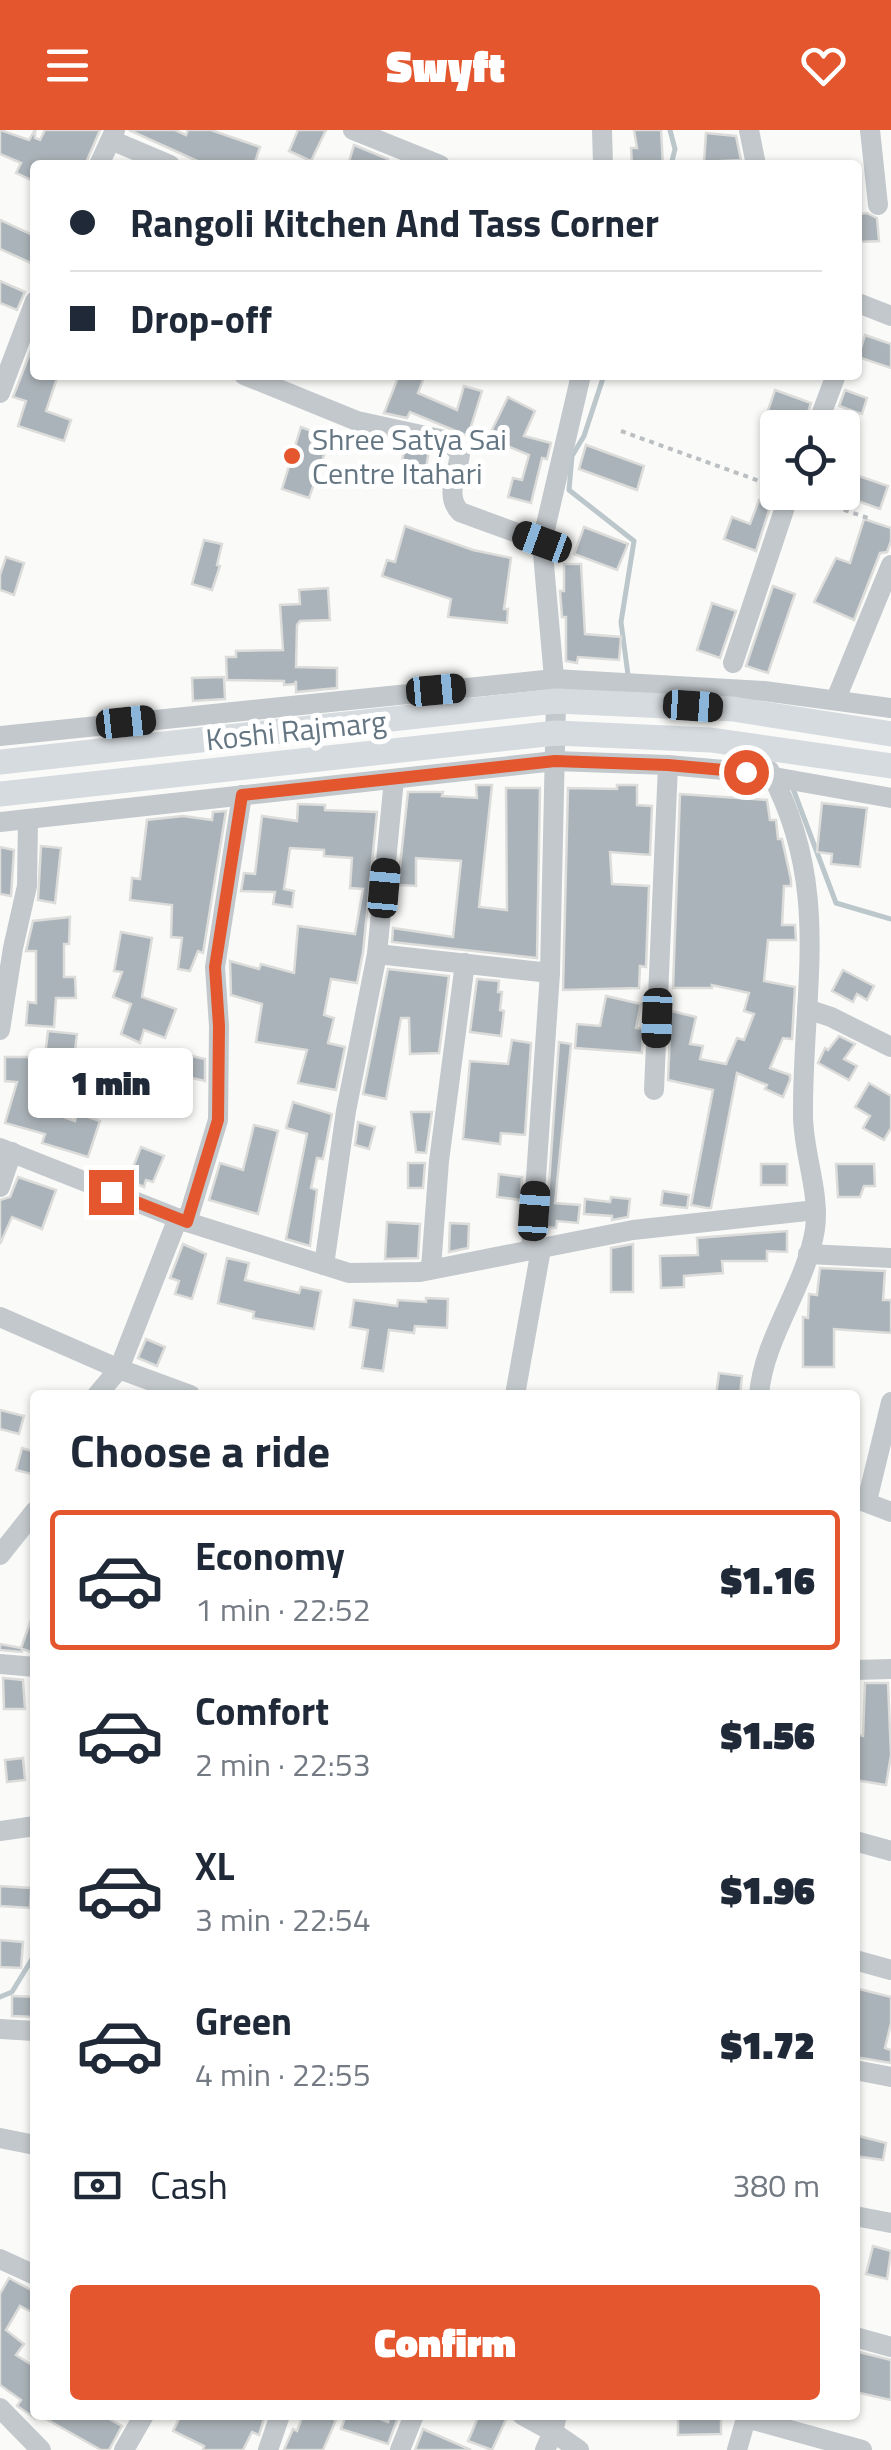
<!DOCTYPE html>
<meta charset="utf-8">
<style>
body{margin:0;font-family:"Titillium Web",sans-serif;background:#f6f6f7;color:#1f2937;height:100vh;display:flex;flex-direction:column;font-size:38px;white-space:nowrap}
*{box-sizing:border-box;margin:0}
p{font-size:32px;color:#747a83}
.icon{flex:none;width:55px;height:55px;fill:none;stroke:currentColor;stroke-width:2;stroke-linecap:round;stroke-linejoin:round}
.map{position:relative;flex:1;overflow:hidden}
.sheet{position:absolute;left:30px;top:1260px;width:830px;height:1030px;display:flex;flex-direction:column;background:#fff;border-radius:10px;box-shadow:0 2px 8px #0004}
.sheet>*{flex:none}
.guide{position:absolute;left:30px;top:30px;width:832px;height:220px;border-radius:10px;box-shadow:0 2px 8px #0004;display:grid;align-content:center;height:220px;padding:0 40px;background:#fff}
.buttons{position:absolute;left:760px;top:280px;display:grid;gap:20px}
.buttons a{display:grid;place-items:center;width:100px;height:100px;border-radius:10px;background:#fff;box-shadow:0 2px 8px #0004;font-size:50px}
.end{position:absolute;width:45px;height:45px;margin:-22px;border:12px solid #e4572e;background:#fff;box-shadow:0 0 0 5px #fff}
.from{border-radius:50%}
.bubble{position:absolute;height:70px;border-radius:10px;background:#fff;box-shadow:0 2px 8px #0004;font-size:32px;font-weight:800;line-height:70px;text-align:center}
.car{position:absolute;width:30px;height:60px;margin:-30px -15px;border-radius:12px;box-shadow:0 0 8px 2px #0007;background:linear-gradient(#222 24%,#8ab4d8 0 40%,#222 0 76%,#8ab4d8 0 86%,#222 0)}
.guide b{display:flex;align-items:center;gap:35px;height:95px;font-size:38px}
.guide b+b{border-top:2px solid #e0e1e3}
.guide i{width:25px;height:25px;background:#1f2937}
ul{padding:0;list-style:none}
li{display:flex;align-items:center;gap:30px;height:140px;margin:0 20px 15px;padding:0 20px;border:5px solid transparent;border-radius:10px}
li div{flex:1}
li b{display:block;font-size:38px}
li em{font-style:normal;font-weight:800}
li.active{border-color:#e4572e}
li>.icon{width:90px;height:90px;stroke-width:1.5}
h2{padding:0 40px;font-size:45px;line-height:120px}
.pay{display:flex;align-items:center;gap:25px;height:110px;padding:0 40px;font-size:38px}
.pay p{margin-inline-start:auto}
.primary-button{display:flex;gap:20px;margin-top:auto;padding:20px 40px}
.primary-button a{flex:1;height:115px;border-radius:10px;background:#e4572e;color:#fff;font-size:40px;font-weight:800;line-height:115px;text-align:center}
header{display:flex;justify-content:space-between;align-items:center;height:130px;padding:0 40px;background:#e4572e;color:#fff;font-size:45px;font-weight:800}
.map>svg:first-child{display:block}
</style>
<header><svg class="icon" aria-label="menu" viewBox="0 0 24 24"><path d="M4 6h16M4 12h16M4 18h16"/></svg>Swyft<svg class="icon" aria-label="heart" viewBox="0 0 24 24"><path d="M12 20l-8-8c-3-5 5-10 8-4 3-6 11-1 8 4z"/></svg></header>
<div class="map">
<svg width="891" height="2320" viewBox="0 0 891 2320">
<rect width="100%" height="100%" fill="#fafaf8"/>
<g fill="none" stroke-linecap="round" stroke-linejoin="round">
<g stroke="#bbc7cb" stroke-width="5">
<path d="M670,0l5,19 -4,16"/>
<path d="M604,245l-20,61 -12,20 -3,34 65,51 -13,81 7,53"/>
<path d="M792,656l44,117 55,16"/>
<path d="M0,1867l12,-5 23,-38"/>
</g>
</g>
<g fill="#aab3b9" stroke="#dcdcda" stroke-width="2.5">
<path d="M0,0l29,10 6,-10v8l5,2 5,-10h55l-15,35h-50v17l-19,-9 5,-10 -21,-9z"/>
<path d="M129,0h46l11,5 2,-5h23l49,17 -6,18h-48z"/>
<path d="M298,0h28l-15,31 -22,-10z"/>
<path d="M634,0h27l2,35h-31l-1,-17h6z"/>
<path d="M706,3l30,3 5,24 -37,2z"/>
<path d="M354,15l34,14 -1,6h-39z"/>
<path d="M867,83l10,5 2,23 -20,1 -1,-28z"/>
<path d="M0,90l35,16v19l-4,8 -31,-14z"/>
<path d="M0,151l25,11 -8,18 -17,-7z"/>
<path d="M865,205l26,9v24l-33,-11z"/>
<path d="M35,210v35h23l-12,36 25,9 -7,21 -46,-15 8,-25 -13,-4z"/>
<path d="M399,245h26l-7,18 39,17 7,-24 18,5 -14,45 -58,-24 -3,6 -23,-5z"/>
<path d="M775,260l36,13 -8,25h-24l1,-4 -15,-5z"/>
<path d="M845,260l22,8 -5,16 -23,-8z"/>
<path d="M508,267l27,14 -11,25 27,7 -4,16 -5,-1 -11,45 -23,-6 5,-19 9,2 7,-25 -41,-17z"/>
<path d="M301,297l29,11 -21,60 -27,-9z"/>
<path d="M405,315l24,6 -5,27 -24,-4z"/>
<path d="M586,315l58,21 -7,24 -58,-21z"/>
<path d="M856,345l32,11 -8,23 -31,-11z"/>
<path d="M759,370l12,4 -15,47 -32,-12 8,-22 18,7z"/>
<path d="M864,389l27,9v13l-4,11 -7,1 -26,67 -40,-18 22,-44 14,5z"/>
<path d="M405,396l68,24 38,8 -7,51h4l-1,14 -59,-6 3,-18 -69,-23 5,-16 8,2z"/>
<path d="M584,397l44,17 -11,26 -43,-16z"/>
<path d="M204,410l18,4 -5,21 3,1 -8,24 -20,-6z"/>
<path d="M6,427l18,6 -10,32 -14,-5v-15z"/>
<path d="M564,434h17l4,70 36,3 -2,23 -41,-3 -1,6 -11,-2v-44h-4l-2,-26h4z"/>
<path d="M773,456l22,8 -27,79 -22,-7z"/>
<path d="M328,458l2,32 -30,1 -3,4 -1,42 41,1v20l-41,4v-11l-1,3 -11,1v-4l-57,-1 -1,-23h10v-6l47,-1 -3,-45 20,-1 -1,-14z"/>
<path d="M712,473l24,8 -16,47 -23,-8z"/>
<path d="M224,547l1,22 -32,2 -1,-23z"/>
<path d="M476,655h16l-13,122 28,3 -1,-122h34l-3,170 -145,-16 1,-14 60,9 8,-76 -45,-3v28l-18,-1 10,-93h35l-1,4 35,2z"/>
<path d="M617,655h20v20l15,1 -2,49 -40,-3 2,32 37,2 -3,81 -6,-1 -1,22 -76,2 5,-202 49,1z"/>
<path d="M680,664l87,6 3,20h6l2,19h4l9,41v6h-7l-2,39h13l1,15h-28l-4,41 31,6 -3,52 -9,-1 -13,30 20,7v5l-7,17 -18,-8 2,-4 -30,-12 -26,135h-4l-16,-3 22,-115 -45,-10 3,-69 25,6 -6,27 13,2 -3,13 26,5 11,-26 7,2 10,-26 -10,-3 5,-18 -37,-8v3h-39z"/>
<path d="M822,673l45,5 -7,59 -29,-3 1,-10 -15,-2z"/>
<path d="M298,674l27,1v5l52,2 -14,140 -6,31 -26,-4 -7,36 10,3 -6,25 17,4 -9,43 -38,-7 9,-33 -51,-8 6,-38 -31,-9 -1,-34 29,8 2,-5 33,9 4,-47 57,8 8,-45 -13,-1 2,-30 -28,-2v-6l-34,-2 -6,41 10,2 -2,16 -19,-3 2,-12 -34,-1 3,-18 11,1 7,-58 35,5z"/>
<path d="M226,681l-23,142 -5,-2 -8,20 -12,-2 4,-31 -11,-1 1,-32 -42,-5 2,-22 8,1 7,-59 36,-4 29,4 1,-8z"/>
<path d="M41,716l20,2 -6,55 -17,-3z"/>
<path d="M0,717l14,3 -3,46 -11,-2z"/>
<path d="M70,787l-1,27h-5v33h11l1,21h-20l-2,29 -28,-2 2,-23 8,1v-52h-10l7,-30z"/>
<path d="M121,802l31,6 -10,59 34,12 -11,29 -21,-8 -4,13 -19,-9 10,-30 -18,-7 9,-25 -8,-1z"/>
<path d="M388,839l61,7 -10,77 -29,1 -1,-36h-8l-15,81 -23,-5z"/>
<path d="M843,840l31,16 -7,14 -10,-6 -4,8 -21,-11z"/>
<path d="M477,849l22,2 -1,11h4l-2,18 4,1 -3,25 -31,-4z"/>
<path d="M606,866l35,8 -5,24 7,1 -1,24 -67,-5 2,-24 23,2z"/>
<path d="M48,901l29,3 -3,25 -29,-3z"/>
<path d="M839,906l16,8 -11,15 13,7 -8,14 -31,-17 7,-15 3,2z"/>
<path d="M512,910l19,3 -6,92 -24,-2 -1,11 -37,-5 7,-78 38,3z"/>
<path d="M559,912l12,2 -16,159 25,2 -2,18 -21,-2 -1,7 -10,-1z"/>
<path d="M188,925l17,4v22l-22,-5z"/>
<path d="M5,927h33l1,51 36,13 2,-8 23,8 -12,36 -46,-14 3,-9 -40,-11 12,-41 -12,-1z"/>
<path d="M869,953l22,13v32l-7,12 -21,-12 7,-12 -15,-9z"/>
<path d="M293,972l39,12 -9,45 -6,-1 -6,30 6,2 -7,56 -24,-7 21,-105 -21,-6z"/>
<path d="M411,982h21l-6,41 -10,-1z"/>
<path d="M358,992l17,5 -6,22 -14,-4z"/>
<path d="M254,995l24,6 -20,83 -49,-14 11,-37 23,7z"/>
<path d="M141,1017l23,9 -11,26 -7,-2 -2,7 -16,-7z"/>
<path d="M408,1033h17l-2,25h-15z"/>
<rect x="761" y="1034" width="26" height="21"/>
<path d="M836,1034h38l1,22h-11l-4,11h-22z"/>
<path d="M499,1044l23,3 -1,23 -24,-3z"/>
<path d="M18,1047l38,13 -14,39 -30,-12 -12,27v-44l10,-3z"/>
<path d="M663,1061l26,4 -2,13 -26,-3z"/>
<path d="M611,1067l19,2 -2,18 -16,3v-4l-28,-2 1,-15 25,3z"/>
<path d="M387,1092l33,2 -2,34 -33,1z"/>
<path d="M450,1093l19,1 -1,24 -19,4z"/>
<path d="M787,1101v21l-20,-1v10h-45l1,12 -39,3v11l-23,1 -1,-32 38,-1 -1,-17z"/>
<path d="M183,1114l23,10 -14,45 -17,-5 4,-13 -9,-3z"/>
<path d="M633,1114v48h-22v-44z"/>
<path d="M227,1128l22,5 -4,17 54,13 2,-6 20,4 -7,38 -61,-11 1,-6 -36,-9z"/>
<path d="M820,1138l65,3 -2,29h8v33l-57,-4v38h-31v-50l5,1 1,-24 8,1z"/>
<path d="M426,1168l22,1 -1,29 -32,-2 -1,7 -25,-3 -6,41 -21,-3 6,-38 -18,-3 4,-27 43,6 1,-6 28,2z"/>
<path d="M146,1209l19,8 -8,19 -19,-8z"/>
<path d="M719,1243l23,3 -2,19h-24z"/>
<path d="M0,1280l24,6 -5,18 -19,-5z"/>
<path d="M22,1318l13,4v23l-19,-5z"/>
<path d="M35,1479v44l-13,-4v3l-22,-2v-6l21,4z"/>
<path d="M3,1548l20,2 2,29h-21z"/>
<path d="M865,1553h23l3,72 -5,30 -31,-5 4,-45 4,1z"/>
<path d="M23,1628l2,22 -18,2 -2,-22z"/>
<path d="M0,1756l31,2 -1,20 -30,-2z"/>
<path d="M0,1810l23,2 -2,26 -21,-1z"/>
<path d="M859,1859l32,8v26l-6,25 6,2v13l-36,-6v-51z"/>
<path d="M12,1866l23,1v20l-23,-1z"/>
<path d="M855,2005l31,8 -3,17 -28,-4z"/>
<path d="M873,2116l18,5 -4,28 -21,-5z"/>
<path d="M9,2148l26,14v22l-15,-8 -14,24 18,14 -8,11 19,12v51l-18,-12 4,-6 -21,-15v-91z"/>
<path d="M855,2221l36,9v40l-36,-8z"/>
<path d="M39,2285h63l20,11 -13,24h-8z"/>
<path d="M181,2285h84l-6,20 -7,-3 -9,18h-40l1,-4 -31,-15z"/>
<path d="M303,2285h21l12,5 -13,30h-39l9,-21 4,2z"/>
<path d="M346,2285h25l17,7 2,-7h9l-11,29 -47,-15z"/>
<path d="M479,2285h29l-16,35 -24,-9z"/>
<path d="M678,2285h43v19l-43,1z"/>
<path d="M423,2299l48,21h-56z"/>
</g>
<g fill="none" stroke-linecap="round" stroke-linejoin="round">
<g stroke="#bbbfc2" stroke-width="4" stroke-dasharray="5 5" stroke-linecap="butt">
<path d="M621,301l152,55"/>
<path d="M806,367l65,22"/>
</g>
<g stroke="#c3c8cc" stroke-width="20">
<path d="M353,0l87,35"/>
<path d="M602,0l1,35"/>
<path d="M749,0l7,35"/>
<path d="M870,0l8,75"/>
<path d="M111,10l59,25"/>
<path d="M99,35l16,-35"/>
<path d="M858,173l33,13"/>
<path d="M244,245l113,46 92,20 11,13c-2,20 -16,41 0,58l82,30"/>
<path d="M0,263l35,-92"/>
<path d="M816,298l20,-53"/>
<path d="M733,533l57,-171"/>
<path d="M836,569l55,-134"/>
<path d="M0,606l554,-57 210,12 127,17"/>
<path d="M0,692l555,-61 113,4 78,7 145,26"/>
<path d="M377,824l173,19"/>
<path d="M807,879l24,8 60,30"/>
<path d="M0,900l13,-82 14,-62 1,-67"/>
<path d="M654,960l14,-325"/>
<path d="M0,1018l187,74 162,51 71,-1 213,-42 183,-20"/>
<path d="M0,1057l12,-35"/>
<path d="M187,1092l31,-102 1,-94 -4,-59 27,-172"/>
<path d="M531,1121l19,-278 6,-272 -14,-159 39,-167"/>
<path d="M808,1124l83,4"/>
<path d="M324,1135l22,-154 31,-157 17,-175"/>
<path d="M431,1138l8,-107 26,-198"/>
<path d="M0,1187l119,52 71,26"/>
<path d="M97,1265l22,-26 59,-151"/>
<path d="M515,1265l26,-146"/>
<path d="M759,1265c5,-59 47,-108 56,-166 5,-38 -12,-76 -12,-114 -1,-125 30,-227 -34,-345"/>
<path d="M857,1369l34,13"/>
<path d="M867,1371l24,-99"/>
<path d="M0,1425l35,-44"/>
<path d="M0,1534l35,3"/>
<path d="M855,1540l36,-1"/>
<path d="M0,1701l35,-5"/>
<path d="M855,1711l36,10"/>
<path d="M855,1830l36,10"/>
<path d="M0,1899l35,2"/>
<path d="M855,1940l36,7"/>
<path d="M0,2008l35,7"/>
<path d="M855,2086l36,7"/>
<path d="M0,2129l35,16"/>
<path d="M855,2207l36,10"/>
<path d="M0,2278l41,42"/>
<path d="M522,2285l31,17 -8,18"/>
<path d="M557,2285l-4,17 26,18"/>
<path d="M746,2288l116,32"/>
<path d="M124,2320l20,-35"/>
<path d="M268,2320l12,-35"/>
<path d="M400,2320l14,-35"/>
<path d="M737,2320l10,-35"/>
</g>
<g stroke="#d6dbdf" stroke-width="25">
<path d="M0,632l556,-61 177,8 158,25"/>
<path d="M0,664l556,-61 155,7 180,26"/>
</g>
</g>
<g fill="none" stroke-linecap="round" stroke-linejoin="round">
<path stroke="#e4572e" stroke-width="12" d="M111,1062l76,30 31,-102 1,-94 -4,-59 27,-172 313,-34 113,4 78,7"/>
</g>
<circle fill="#e4572e" stroke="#fff" stroke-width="4" cx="292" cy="326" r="10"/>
<g text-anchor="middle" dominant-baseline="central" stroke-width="10" stroke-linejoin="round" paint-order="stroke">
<g font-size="30" fill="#657683" stroke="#fff" text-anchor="start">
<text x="312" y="309">Shree Satya Sai<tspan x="312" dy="34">Centre Itahari</tspan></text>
</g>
<g font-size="30" fill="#657683" stroke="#fff">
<text transform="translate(296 600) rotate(-6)">Koshi Rajmarg</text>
</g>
</g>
</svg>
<div class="buttons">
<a><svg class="icon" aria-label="locate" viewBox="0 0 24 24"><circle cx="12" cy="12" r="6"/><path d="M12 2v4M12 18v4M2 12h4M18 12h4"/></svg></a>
</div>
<i class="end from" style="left:746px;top:642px"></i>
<i class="end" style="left:111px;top:1062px"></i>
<div class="bubble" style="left:28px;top:918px;width:165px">1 min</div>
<i class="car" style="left:542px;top:412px;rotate:290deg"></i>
<i class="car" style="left:436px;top:560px;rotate:85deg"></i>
<i class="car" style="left:693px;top:576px;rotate:94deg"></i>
<i class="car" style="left:126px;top:592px;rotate:84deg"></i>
<i class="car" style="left:384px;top:758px;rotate:5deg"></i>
<i class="car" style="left:657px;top:888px;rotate:182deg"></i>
<i class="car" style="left:534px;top:1081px;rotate:4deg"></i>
<div class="guide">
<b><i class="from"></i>Rangoli Kitchen And Tass Corner</b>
<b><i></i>Drop-off</b>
</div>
<section class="sheet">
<h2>Choose a ride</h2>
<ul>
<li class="active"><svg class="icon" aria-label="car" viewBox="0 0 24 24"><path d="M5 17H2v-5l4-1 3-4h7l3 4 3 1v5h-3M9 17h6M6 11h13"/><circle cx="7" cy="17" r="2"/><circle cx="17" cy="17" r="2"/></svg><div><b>Economy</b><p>1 min · 22:52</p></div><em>$1.16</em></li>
<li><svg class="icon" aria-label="car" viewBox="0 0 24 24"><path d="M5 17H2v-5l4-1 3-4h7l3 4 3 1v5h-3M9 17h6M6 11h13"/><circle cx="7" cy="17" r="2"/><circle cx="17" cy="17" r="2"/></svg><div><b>Comfort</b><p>2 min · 22:53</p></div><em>$1.56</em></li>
<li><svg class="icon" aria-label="car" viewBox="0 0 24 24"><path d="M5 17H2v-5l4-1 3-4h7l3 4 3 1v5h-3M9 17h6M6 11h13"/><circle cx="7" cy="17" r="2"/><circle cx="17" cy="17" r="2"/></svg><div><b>XL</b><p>3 min · 22:54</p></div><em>$1.96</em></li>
<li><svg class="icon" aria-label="car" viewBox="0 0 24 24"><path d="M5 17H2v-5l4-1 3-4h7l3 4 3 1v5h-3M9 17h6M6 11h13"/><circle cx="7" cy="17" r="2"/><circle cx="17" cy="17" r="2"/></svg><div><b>Green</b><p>4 min · 22:55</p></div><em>$1.72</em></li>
</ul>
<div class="pay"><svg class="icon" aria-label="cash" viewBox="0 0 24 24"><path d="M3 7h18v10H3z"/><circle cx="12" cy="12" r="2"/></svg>Cash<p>380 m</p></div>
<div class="primary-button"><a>Confirm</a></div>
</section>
</div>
